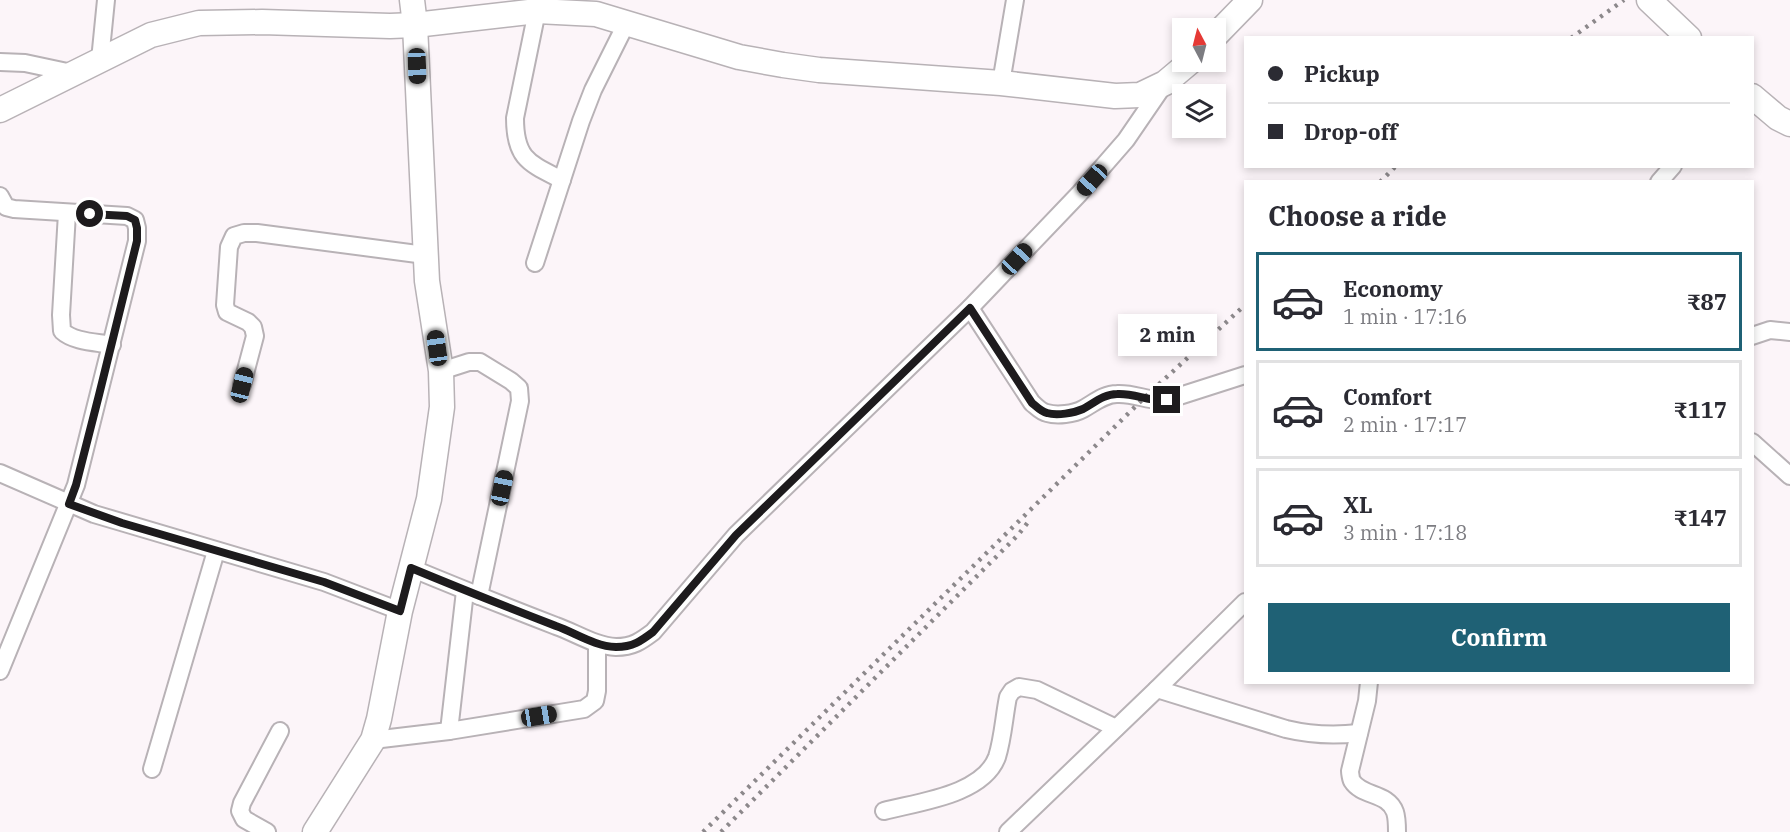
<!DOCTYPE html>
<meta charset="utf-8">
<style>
body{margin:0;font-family:"IBM Plex Serif",serif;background:#f2f2f3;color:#2b2b33;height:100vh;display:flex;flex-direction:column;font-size:22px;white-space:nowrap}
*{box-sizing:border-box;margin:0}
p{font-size:20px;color:#7c7c81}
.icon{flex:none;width:33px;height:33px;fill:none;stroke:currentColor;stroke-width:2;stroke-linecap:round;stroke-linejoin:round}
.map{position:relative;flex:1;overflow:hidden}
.sheet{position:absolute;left:1244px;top:180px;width:510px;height:504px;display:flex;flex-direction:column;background:#fff;border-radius:0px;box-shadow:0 3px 9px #0003}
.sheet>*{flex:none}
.guide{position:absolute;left:1244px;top:36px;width:510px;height:132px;border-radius:0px;box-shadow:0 3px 9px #0003;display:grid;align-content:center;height:132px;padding:0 24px;background:#fff}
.needle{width:39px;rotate:353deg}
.buttons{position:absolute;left:1172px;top:18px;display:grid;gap:12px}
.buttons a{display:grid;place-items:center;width:54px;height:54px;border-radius:0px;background:#fff;box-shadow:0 3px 9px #0003;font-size:30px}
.end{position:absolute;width:27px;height:27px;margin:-14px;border:8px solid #1d1b1d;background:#fff;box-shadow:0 0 0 3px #fff}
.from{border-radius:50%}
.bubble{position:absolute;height:42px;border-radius:0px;background:#fff;box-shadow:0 3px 9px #0003;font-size:20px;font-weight:800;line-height:42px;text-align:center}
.car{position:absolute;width:18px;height:36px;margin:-18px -9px;border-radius:8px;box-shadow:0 0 4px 2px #0007;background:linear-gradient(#222 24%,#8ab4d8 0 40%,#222 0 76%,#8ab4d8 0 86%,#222 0)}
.guide b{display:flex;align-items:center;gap:21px;height:57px;font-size:22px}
.guide b+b{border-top:2px solid #e1e1e2}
.guide i{width:15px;height:15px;background:#2b2b33}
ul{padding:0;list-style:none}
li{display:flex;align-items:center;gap:18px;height:99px;margin:0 12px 9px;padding:0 12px;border:3px solid #e1e1e2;border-radius:0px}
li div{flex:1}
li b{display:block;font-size:22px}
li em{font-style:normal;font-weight:800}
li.selected{border-color:#1f6175}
li>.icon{width:54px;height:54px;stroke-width:1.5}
h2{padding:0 24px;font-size:27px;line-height:72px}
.primary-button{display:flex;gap:12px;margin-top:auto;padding:12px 24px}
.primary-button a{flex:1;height:69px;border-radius:0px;background:#1f6175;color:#fff;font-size:24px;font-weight:800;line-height:69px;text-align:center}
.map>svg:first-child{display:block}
</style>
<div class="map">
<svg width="1790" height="832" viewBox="0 0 1790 832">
<rect width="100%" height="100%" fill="#fcf5f9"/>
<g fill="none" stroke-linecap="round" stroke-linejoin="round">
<defs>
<g id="street">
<path d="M537,11l-22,107c0,41 14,45 47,62"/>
<path d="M100,60l6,-60"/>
<path d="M0,62l25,1 47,10"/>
<path d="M1001,83l14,-83"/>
<path d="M1659,182l14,-16"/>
<path d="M0,196l6,11 8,2 113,7 8,4 2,8v13l-61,244 -76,186"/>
<path d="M67,213l-6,102 1,16c12,11 34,11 50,14"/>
<path d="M535,263l46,-142 12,-31 34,-68"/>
<path d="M970,308l62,95c4,3 9,9 15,10 10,3 27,1 36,-4 11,-6 21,-15 34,-15 19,-1 31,8 50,6l78,-25"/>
<path d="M1752,336l18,-6 20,2"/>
<path d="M441,371l28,-9h11l31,19 8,7 1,13 -41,195"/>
<path d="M242,385l13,-49 -2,-9 -5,-5 -21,-10 -2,-7 4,-58 5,-11 10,-3h13l168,22"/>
<path d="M1752,442l38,34"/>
<path d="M0,473l94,41 230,68 76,29"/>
<path d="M411,568c48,20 96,39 145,58 20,7 39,20 60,21 17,0 25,-6 37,-15l83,-97 234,-227 109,-114 47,-54 37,-54"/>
<path d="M1369,682l-2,19 -17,70c0,1 1,9 2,10 10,16 36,11 43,31 2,6 2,14 2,20"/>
<path d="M1157,689l129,40c25,6 47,7 73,4"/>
<path d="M449,731l16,-140"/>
<path d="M373,740l76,-9 135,-22 11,-8 2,-10v-47"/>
<path d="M152,769l64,-218"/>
<path d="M884,811c34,-9 99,-16 113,-54 6,-19 7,-40 11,-60l4,-6 7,-4 18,3 79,38"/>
<path d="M267,832l-23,-13 -4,-8 2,-8 38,-72"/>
<path d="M1008,832l149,-143 88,-87"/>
</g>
<g id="secondary">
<path d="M1649,0l40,38"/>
<path d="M1215,36l35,-36"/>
<path d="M1752,96l26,22 12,6"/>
<path d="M0,110l151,-75 48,-12 63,-1 128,4 25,-1 122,-14 59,3 143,43 44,8 36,5 182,13 114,13 25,-1 25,-12 25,-21"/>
<path d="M315,832l58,-92 6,-21 21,-108 29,-112 13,-92 -1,-36 -14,-90 -12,-256 -3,-25"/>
</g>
</defs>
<use href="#street" stroke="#b8b2b6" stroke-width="20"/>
<use href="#secondary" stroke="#b8b2b6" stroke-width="27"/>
<use href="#street" stroke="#fff" stroke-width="16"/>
<use href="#secondary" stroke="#fff" stroke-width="24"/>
<g stroke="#8c888b" stroke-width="4.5" stroke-dasharray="3 6" stroke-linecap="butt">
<path d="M1571,38l53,-38"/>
<path d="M1380,182l16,-16"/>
<path d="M703,832l441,-434 101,-93"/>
<path d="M721,832l297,-297 11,-14"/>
</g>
</g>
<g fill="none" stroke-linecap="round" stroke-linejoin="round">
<path stroke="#1d1b1d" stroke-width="8" d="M90,214l37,2 8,4 2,8v13l-38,154 -23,90 -7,19 53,19 202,59 76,29 11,-43c48,20 96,39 145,58 20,7 38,20 60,21 17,0 25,-6 37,-15l83,-97 234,-227 62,95c4,3 9,9 15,10 10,3 27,0 36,-4 11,-6 21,-15 34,-15 19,-1 31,8 50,6"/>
</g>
</svg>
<div class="buttons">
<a><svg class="needle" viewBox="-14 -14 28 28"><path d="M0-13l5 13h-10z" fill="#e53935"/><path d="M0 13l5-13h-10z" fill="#7c7c81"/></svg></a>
<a><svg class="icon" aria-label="layers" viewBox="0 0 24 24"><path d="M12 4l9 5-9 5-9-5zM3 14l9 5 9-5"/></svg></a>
</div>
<i class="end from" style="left:90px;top:214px"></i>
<i class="end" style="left:1167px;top:400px"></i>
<div class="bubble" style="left:1118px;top:314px;width:99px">2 min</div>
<i class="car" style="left:417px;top:66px;rotate:178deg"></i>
<i class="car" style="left:1092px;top:180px;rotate:222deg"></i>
<i class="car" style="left:1017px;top:259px;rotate:43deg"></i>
<i class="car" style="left:437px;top:348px;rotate:352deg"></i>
<i class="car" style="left:242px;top:385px;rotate:14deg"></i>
<i class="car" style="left:502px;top:488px;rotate:12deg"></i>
<i class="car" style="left:539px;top:716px;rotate:81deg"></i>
<div class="guide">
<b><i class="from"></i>Pickup</b>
<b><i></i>Drop-off</b>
</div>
<section class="sheet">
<h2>Choose a ride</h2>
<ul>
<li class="selected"><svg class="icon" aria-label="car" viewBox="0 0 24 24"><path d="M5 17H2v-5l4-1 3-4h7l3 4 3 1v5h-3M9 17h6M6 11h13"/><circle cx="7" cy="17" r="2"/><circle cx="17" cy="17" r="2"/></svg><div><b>Economy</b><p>1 min · 17:16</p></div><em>₹87</em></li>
<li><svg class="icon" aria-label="car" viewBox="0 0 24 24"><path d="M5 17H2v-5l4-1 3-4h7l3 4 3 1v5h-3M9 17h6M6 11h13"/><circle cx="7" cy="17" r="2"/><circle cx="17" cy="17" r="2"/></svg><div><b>Comfort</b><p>2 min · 17:17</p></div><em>₹117</em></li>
<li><svg class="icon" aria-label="car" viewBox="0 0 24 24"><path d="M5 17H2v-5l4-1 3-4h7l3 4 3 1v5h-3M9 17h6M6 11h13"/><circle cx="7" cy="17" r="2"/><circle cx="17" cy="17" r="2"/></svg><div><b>XL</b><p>3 min · 17:18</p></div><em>₹147</em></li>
</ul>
<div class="primary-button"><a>Confirm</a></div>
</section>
</div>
